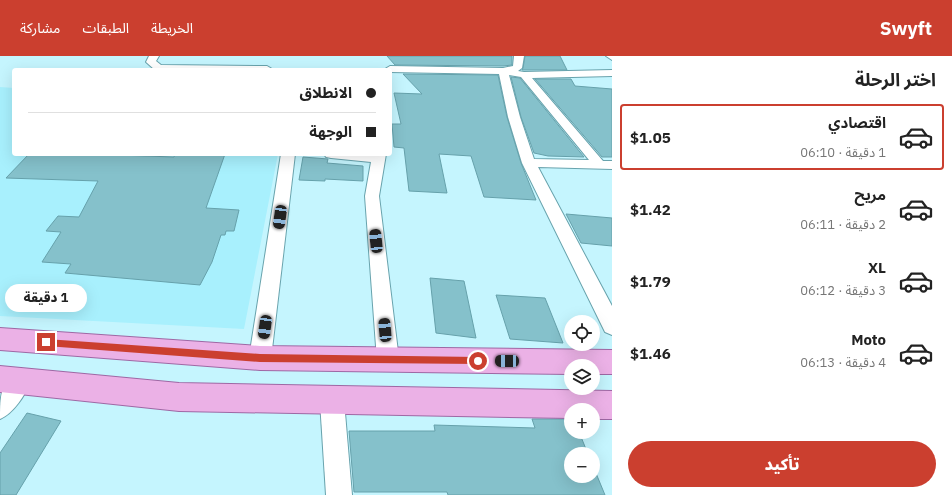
<!DOCTYPE html>
<html lang="ar">
<meta charset="utf-8">
<style>
body{margin:0;font-family:"IBM Plex Sans","Noto Sans Arabic",sans-serif;background:#f2f2f2;color:#222;direction:rtl;height:100vh;display:flex;flex-direction:column;font-size:15px;white-space:nowrap}
*{box-sizing:border-box;margin:0}
p{font-size:13px;color:#767676}
.icon{flex:none;width:22px;height:22px;fill:none;stroke:currentColor;stroke-width:2;stroke-linecap:round;stroke-linejoin:round}
.map{position:relative;flex:1;overflow:hidden;direction:ltr}
.drawer{display:flex;flex-direction:column;background:#fff;width:340px}
.drawer>*{flex:none}
.guide{position:absolute;left:12px;top:12px;width:380px;height:88px;border-radius:4px;box-shadow:0 4px 16px #0002;direction:rtl;display:grid;align-content:center;height:88px;padding:0 16px;background:#fff}
.tools{position:absolute;left:564px;top:259px;display:grid;gap:8px}
.tools a{display:grid;place-items:center;width:36px;height:36px;border-radius:50%;background:#fff;box-shadow:0 4px 16px #0002;font-size:20px}
.end{position:absolute;width:18px;height:18px;margin:-9px;border:5px solid #cb3f2f;background:#fff;box-shadow:0 0 0 2px #fff}
.from{border-radius:50%}
.bubble{position:absolute;height:28px;border-radius:14px;background:#fff;box-shadow:0 4px 16px #0002;font-size:13px;font-weight:800;line-height:28px;text-align:center;direction:rtl}
.car{position:absolute;width:12px;height:24px;margin:-12px -6px;border-radius:5px;box-shadow:0 0 3px 1px #0007;background:linear-gradient(#222 24%,#8ab4d8 0 40%,#222 0 76%,#8ab4d8 0 86%,#222 0)}
.guide b{display:flex;align-items:center;gap:14px;height:38px;font-size:15px}
.guide b+b{border-top:1px solid #e0e0e0}
.guide i{width:10px;height:10px;background:#222}
ul{padding:0;list-style:none}
li{display:flex;align-items:center;gap:12px;height:66px;margin:0 8px 6px;padding:0 8px;border:2px solid transparent;border-radius:4px}
li div{flex:1}
li b{display:block;font-size:15px}
li em{font-style:normal;font-weight:800}
li.current{border-color:#cb3f2f}
li>.icon{width:36px;height:36px;stroke-width:1.5}
h2{padding:0 16px;font-size:18px;line-height:48px}
.button{display:flex;gap:8px;margin-top:auto;padding:8px 16px}
.button a{flex:1;height:46px;border-radius:24px;background:#cb3f2f;color:#fff;font-size:16px;font-weight:800;line-height:46px;text-align:center}
header{display:flex;align-items:center;gap:24px;box-sizing:border-box;height:56px;padding:0 20px;background:#cb3f2f;color:#fff}
header strong{font-size:19px}
nav{display:flex;gap:22px;margin-inline-start:auto;font-size:14px}
main{display:flex;flex:1;min-height:0}
.map>svg:first-child{display:block}
</style>
<header>
<strong>Swyft</strong>
<nav><a>الخريطة</a><a>الطبقات</a><a>مشاركة</a></nav>
</header>
<main>
<section class="drawer">
<h2>اختر الرحلة</h2>
<ul>
<li class="current"><svg class="icon" aria-label="car" viewBox="0 0 24 24"><path d="M5 17H2v-5l4-1 3-4h7l3 4 3 1v5h-3M9 17h6M6 11h13"/><circle cx="7" cy="17" r="2"/><circle cx="17" cy="17" r="2"/></svg><div><b>اقتصادي</b><p>1 دقيقة · 06:10</p></div><em>$1.05</em></li>
<li><svg class="icon" aria-label="car" viewBox="0 0 24 24"><path d="M5 17H2v-5l4-1 3-4h7l3 4 3 1v5h-3M9 17h6M6 11h13"/><circle cx="7" cy="17" r="2"/><circle cx="17" cy="17" r="2"/></svg><div><b>مريح</b><p>2 دقيقة · 06:11</p></div><em>$1.42</em></li>
<li><svg class="icon" aria-label="car" viewBox="0 0 24 24"><path d="M5 17H2v-5l4-1 3-4h7l3 4 3 1v5h-3M9 17h6M6 11h13"/><circle cx="7" cy="17" r="2"/><circle cx="17" cy="17" r="2"/></svg><div><b>XL</b><p>3 دقيقة · 06:12</p></div><em>$1.79</em></li>
<li><svg class="icon" aria-label="car" viewBox="0 0 24 24"><path d="M5 17H2v-5l4-1 3-4h7l3 4 3 1v5h-3M9 17h6M6 11h13"/><circle cx="7" cy="17" r="2"/><circle cx="17" cy="17" r="2"/></svg><div><b>Moto</b><p>4 دقيقة · 06:13</p></div><em>$1.46</em></li>
</ul>
<div class="button"><a>تأكيد</a></div>
</section>
<div class="map">
<svg width="612" height="439" viewBox="0 0 612 439">
<rect width="100%" height="100%" fill="#c5f5fe"/>
<path fill="#a8f0fd" d="M0,31l14,1v66h264l-34,175 -244,-13z"/>
<g fill="#85c1cb" stroke="#66a1ab">
<path d="M387,0h125v9l-9,1 -108,-1z"/>
<path d="M525,0h35l7,14h-45l1,-2z"/>
<path d="M403,18l95,1 9,42 14,46 15,37 -52,-3 -13,-41 -32,-2 8,39 -38,-2 -5,-43 -10,-1 -2,-23h9l-7,-31 28,1z"/>
<path d="M511,21l9,1 64,79 -36,-1 -14,-3 -13,-36z"/>
<path d="M535,23h36l4,7 37,3v68h-10z"/>
<path d="M29,98h61l84,3 1,-3h50l-19,54 33,2 -5,21h-8l-1,4h-4l-9,27 -12,23 -135,-12 6,-9 -29,-2 19,-30 -15,-1 12,-15 21,1 19,-36 -92,-3z"/>
<path d="M303,101l25,2 -1,4 36,3v15l-38,-2v2l-26,-1z"/>
<path d="M566,158l46,4v28l-31,-3z"/>
<path d="M430,222l34,3 12,57 -40,-5z"/>
<path d="M496,239l49,3 18,45 -53,-4z"/>
<path d="M27,357l34,8 -45,74h-16v-42z"/>
<path d="M532,363h39v13h8l9,22h-17v22h22v-10l12,29h-157l-1,-3h-93l-5,-61h86l-1,-6 101,3z"/>
</g>
<g fill="none" stroke-linecap="round" stroke-linejoin="round">
<defs>
<g id="minor">
<path d="M149,0h10l-3,5 5,4 106,1 5,3 -117,1 -9,-8z"/>
<path d="M514,0h10l-2,12 -4,3 6,1 88,-2v6l-80,2 71,83h9v8l-74,-2 74,139v29l-7,-3 -83,-169 -14,-46 -9,-43 -109,-2v-2l-5,-1 5,-3 113,2 10,-2zM509,19l12,2 68,83 -55,-1 -14,-42z"/>
<path d="M606,0h6v4z"/>
<path d="M281,98h14l-24,204 -3,7 -8,3 -8,-3 -3,-7z"/>
<path d="M324,98h62l-7,42 20,164 -3,7 -8,3 -8,-3 -3,-7 -12,-164 6,-34 -40,-4 -5,-1z"/>
<path d="M20,314l8,3 3,8c-6,14 -17,32 -31,38 0,-22 0,-39 20,-49z"/>
<path d="M332,333l8,4 4,8 8,94h-26l-6,-94 4,-8z"/>
</g>
<g id="primary">
<path d="M0,272l260,18 352,4v24h-19v-8h-22v8l-311,-4 -260,-20z"/>
<path d="M0,310l179,17 433,8v28h-19v-9h-22v8l-392,-7 -179,-19z"/>
</g>
</defs>
<use href="#minor" stroke="#68a3ad" stroke-width="2"/>
<use href="#primary" stroke="#9e68a4" stroke-width="2"/>
<use href="#minor" fill="#fff" fill-rule="evenodd"/>
<use href="#primary" fill="#ebb1e6" fill-rule="evenodd"/>
</g>
<path fill="#cb3f2f" d="M46,283l214,15 218,3 3,4 -3,3 -218,-2 -214,-16 -4,-4z"/>
</svg>
<div class="tools">
<a><svg class="icon" aria-label="locate" viewBox="0 0 24 24"><circle cx="12" cy="12" r="6"/><path d="M12 2v4M12 18v4M2 12h4M18 12h4"/></svg></a>
<a><svg class="icon" aria-label="layers" viewBox="0 0 24 24"><path d="M12 4l9 5-9 5-9-5zM3 14l9 5 9-5"/></svg></a>
<a>+</a>
<a>−</a>
</div>
<i class="end from" style="left:478px;top:305px"></i>
<i class="end" style="left:46px;top:286px"></i>
<div class="bubble" style="left:5px;top:228px;width:82px">1 دقيقة</div>
<i class="car" style="left:280px;top:161px;rotate:188deg"></i>
<i class="car" style="left:376px;top:185px;rotate:354deg"></i>
<i class="car" style="left:265px;top:271px;rotate:188deg"></i>
<i class="car" style="left:385px;top:274px;rotate:355deg"></i>
<i class="car" style="left:507px;top:305px;rotate:271deg"></i>
<div class="guide">
<b><i class="from"></i>الانطلاق</b>
<b><i></i>الوجهة</b>
</div>
</div>
</main>
